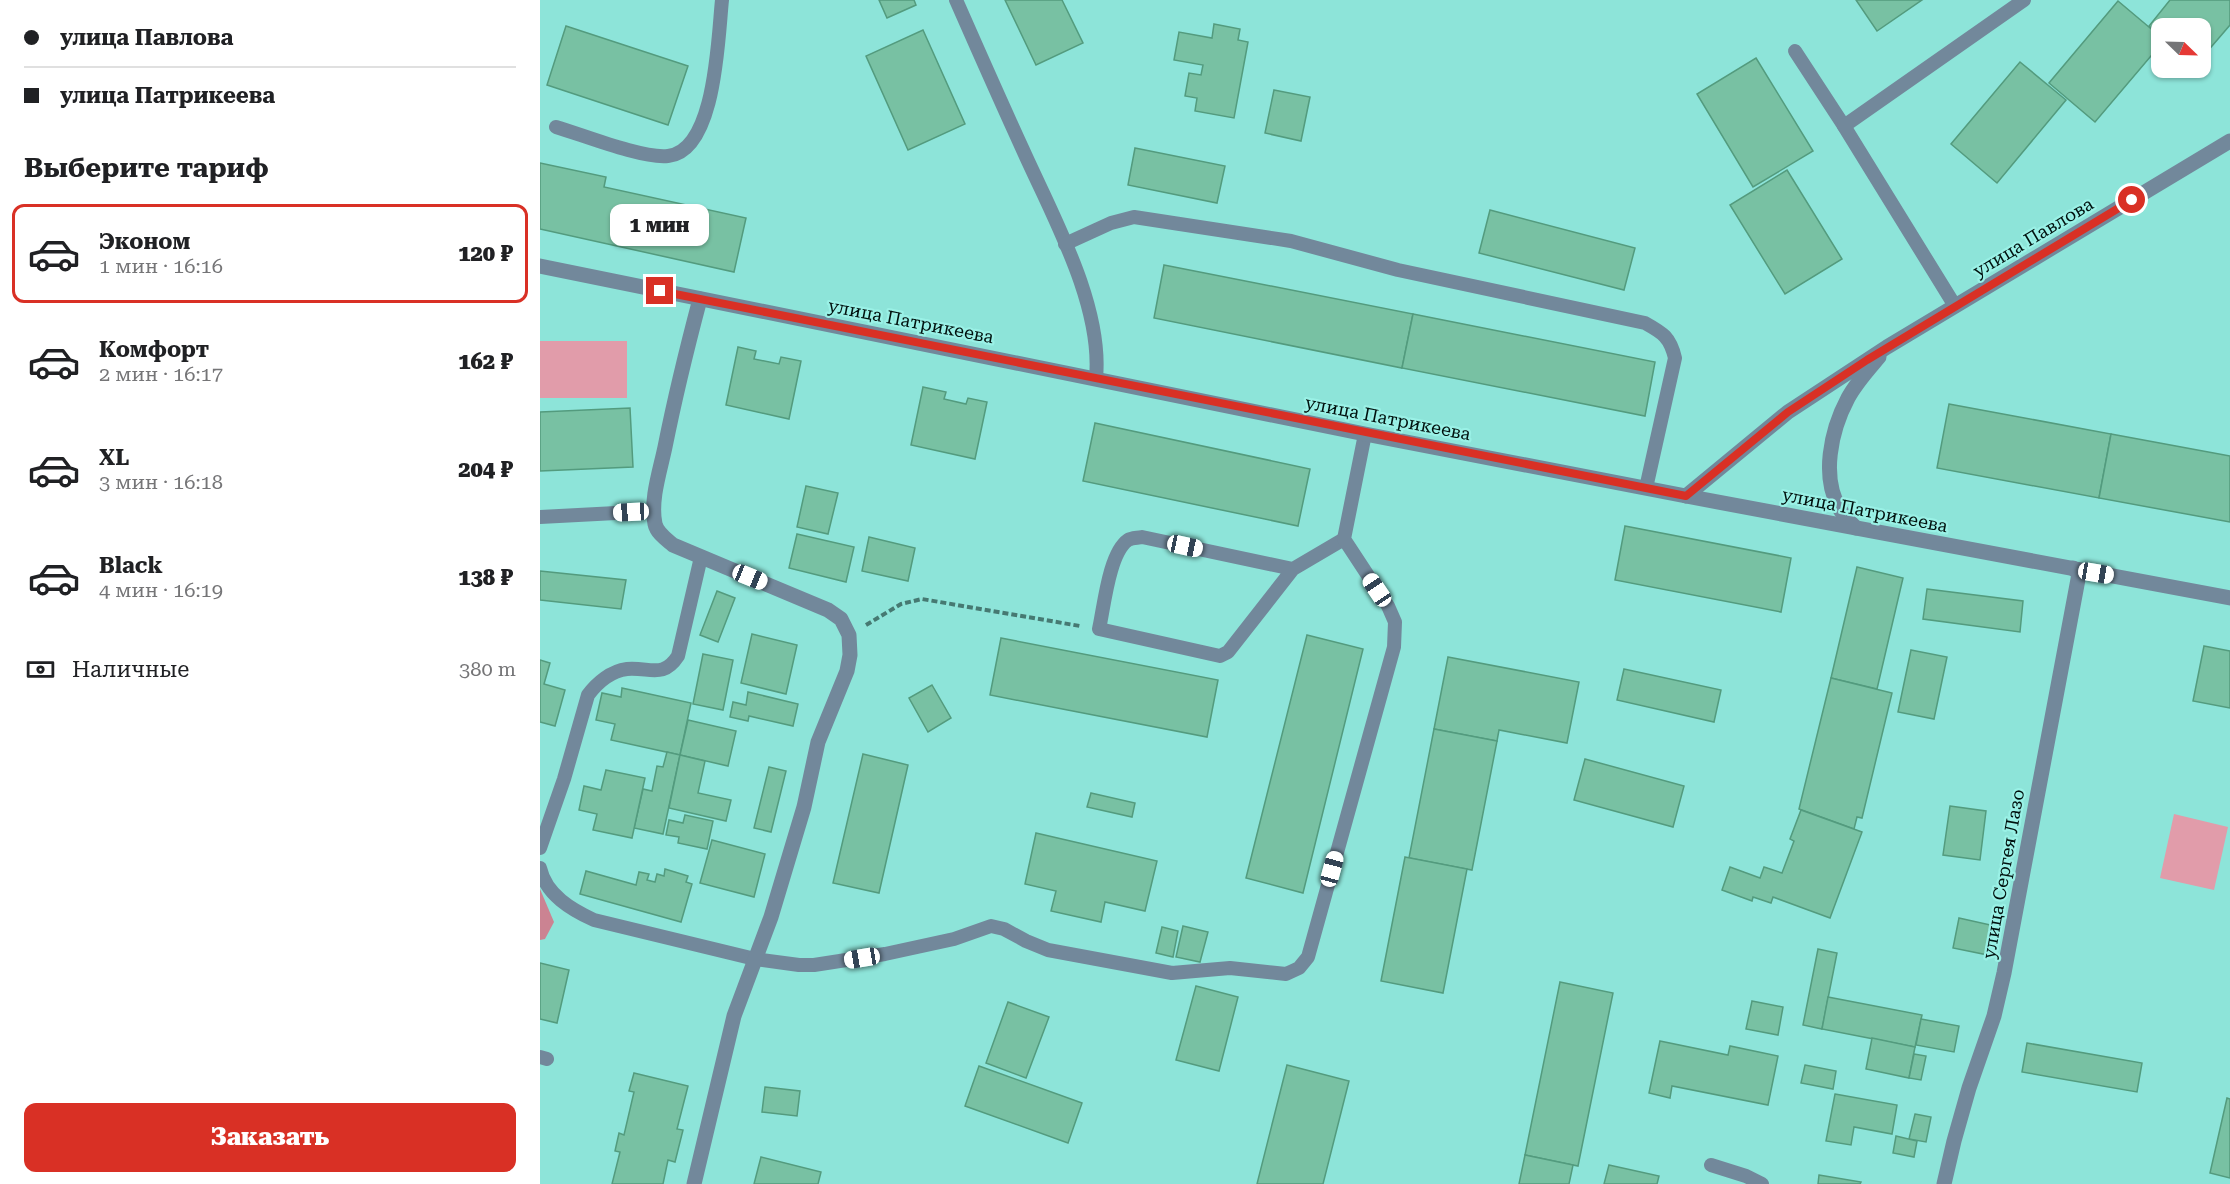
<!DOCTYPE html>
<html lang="ru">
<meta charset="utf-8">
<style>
body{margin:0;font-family:"Roboto Serif",serif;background:#f6f6f6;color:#202124;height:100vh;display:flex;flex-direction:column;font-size:22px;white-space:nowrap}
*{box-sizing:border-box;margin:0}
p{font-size:20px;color:#757577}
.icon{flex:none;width:33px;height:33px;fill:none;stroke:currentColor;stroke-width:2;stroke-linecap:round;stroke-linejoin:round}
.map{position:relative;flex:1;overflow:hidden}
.sheet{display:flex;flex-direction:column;background:#fff;width:540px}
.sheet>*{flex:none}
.guide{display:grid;align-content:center;height:132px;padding:0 24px;background:#fff}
.needle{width:39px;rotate:113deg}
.controls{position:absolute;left:1611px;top:18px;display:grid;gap:12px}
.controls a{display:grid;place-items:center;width:60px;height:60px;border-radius:12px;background:#fff;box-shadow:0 2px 4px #0004;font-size:30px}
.end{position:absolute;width:27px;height:27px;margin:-14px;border:8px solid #d93025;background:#fff;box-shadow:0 0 0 3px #fff}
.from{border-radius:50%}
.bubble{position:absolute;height:42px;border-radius:12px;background:#fff;box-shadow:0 2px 4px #0004;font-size:20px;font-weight:800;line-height:42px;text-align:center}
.car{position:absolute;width:18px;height:36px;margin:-18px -9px;border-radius:8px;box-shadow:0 0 4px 2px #0007;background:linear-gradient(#fff 24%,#345 0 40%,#fff 0 76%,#345 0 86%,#fff 0)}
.guide b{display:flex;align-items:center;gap:21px;height:57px;font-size:22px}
.guide b+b{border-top:2px solid #e0e0e0}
.guide i{width:15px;height:15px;background:#202124}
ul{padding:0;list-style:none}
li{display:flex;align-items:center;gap:18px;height:99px;margin:0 12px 9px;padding:0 12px;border:3px solid transparent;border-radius:12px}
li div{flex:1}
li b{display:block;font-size:22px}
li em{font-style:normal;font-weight:800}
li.selected{border-color:#d93025}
li>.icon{width:54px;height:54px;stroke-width:1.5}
h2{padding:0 24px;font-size:27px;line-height:72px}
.pay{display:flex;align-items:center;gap:15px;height:66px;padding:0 24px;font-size:22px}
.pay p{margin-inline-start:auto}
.button{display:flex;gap:12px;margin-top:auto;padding:12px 24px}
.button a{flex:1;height:69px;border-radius:12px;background:#d93025;color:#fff;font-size:24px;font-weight:800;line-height:69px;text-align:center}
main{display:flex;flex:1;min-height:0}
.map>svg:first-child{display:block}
</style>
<main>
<section class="sheet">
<div class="guide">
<b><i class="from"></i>улица Павлова</b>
<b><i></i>улица Патрикеева</b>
</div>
<h2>Выберите тариф</h2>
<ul>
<li class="selected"><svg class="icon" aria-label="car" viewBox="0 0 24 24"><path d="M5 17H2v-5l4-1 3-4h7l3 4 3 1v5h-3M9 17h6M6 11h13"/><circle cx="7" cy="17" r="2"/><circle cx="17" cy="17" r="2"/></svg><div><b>Эконом</b><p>1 мин · 16:16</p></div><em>120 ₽</em></li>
<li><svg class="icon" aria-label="car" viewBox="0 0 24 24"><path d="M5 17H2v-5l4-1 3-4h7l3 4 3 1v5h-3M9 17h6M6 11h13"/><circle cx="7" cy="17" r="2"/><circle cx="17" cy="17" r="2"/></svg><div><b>Комфорт</b><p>2 мин · 16:17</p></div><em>162 ₽</em></li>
<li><svg class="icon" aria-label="car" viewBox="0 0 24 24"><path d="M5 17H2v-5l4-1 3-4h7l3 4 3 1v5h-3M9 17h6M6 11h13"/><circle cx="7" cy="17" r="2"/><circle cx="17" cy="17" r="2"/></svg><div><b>XL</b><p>3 мин · 16:18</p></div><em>204 ₽</em></li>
<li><svg class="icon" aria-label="car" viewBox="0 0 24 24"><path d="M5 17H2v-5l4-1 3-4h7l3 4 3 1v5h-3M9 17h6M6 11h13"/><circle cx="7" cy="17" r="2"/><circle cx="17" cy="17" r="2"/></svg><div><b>Black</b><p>4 мин · 16:19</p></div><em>138 ₽</em></li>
</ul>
<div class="pay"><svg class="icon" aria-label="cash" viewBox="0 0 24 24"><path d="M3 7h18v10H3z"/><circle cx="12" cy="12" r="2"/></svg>Наличные<p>380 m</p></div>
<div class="button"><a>Заказать</a></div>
</section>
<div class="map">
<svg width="1690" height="1184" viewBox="0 0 1690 1184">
<rect width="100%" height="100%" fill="#8de4d9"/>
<g fill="#e19caa">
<rect x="0" y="341" width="87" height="57"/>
<path d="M1634,814l54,13 -14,63 -54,-12z"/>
</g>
<path fill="#cb8392" d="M0,889l14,33 -9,17 -5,1z"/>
<g fill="#78c1a3" stroke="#539b7e" stroke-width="1.5">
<path d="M339,0h35l2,5 -29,13z"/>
<path d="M465,0h57l21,43 -47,22z"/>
<path d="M1316,0h66l-45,31z"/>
<path d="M1630,0h60v25l-30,35v-32h-38v8l-13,-10z"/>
<path d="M1578,1l44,37v5l-67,79 -46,-39z"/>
<path d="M674,24l26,5 -2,11 10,2 -14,76 -39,-7 2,-13 -12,-2 4,-23 12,2 2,-10 -29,-5 5,-28 33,6z"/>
<path d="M26,26l122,40 -20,59 -121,-40z"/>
<path d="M383,30l42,94 -57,26 -42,-94z"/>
<path d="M1216,58l57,93 -60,36 -56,-93z"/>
<path d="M1480,62l46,38 -69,83 -46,-39z"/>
<path d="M734,90l36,7 -9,44 -36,-8z"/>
<path d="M595,148l90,18 -8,37 -89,-18z"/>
<path d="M0,163l66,14 -2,10 142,31 -12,54 -194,-43z"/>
<path d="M1247,170l55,89 -57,35 -55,-89z"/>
<path d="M950,210l145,38 -11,42 -145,-37z"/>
<path d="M624,265l249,49 -11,54 -248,-50z"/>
<path d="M873,314l242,48 -10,54 -243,-48z"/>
<path d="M198,347l18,4 -2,8 25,5 2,-7 20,4 -12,58 -63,-14z"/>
<path d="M383,387l23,5 -2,7 22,5 2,-6 19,4 -12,57 -64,-14z"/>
<path d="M1409,404l162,30 -12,64 -162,-30z"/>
<path d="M90,408l3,59 -93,4v-59z"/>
<path d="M555,423l215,46 -12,57 -215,-45z"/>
<path d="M1571,434l119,22v66l-131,-24z"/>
<path d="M266,486l32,7 -10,41 -31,-7z"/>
<path d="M1085,526l166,32 -10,54 -166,-32z"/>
<path d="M257,534l57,13 -8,35 -57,-14z"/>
<path d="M329,537l46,11 -7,33 -46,-10z"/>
<path d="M1317,567l46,11 -26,111 -46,-11z"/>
<path d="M0,571l86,9 -5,29 -81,-9z"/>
<path d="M1387,589l96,12 -3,31 -97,-13z"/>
<path d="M177,591l18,7 -17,44 -18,-7z"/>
<path d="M212,634l45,11 -11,49 -45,-11z"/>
<path d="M767,635l56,14 -60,244 -57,-15z"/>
<path d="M461,638l217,42 -11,57 -217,-42z"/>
<path d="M1664,646l26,5v57l-37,-7z"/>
<path d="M1371,650l36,7 -13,62 -36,-7z"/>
<path d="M163,654l30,6 -10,50 -30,-6z"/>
<path d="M908,657l131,25 -12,61 -68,-13 -2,11 -63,-12z"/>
<path d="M0,660l10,3 -6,21 21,6 -10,36 -15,-4z"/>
<path d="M1084,669l97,21 -7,32 -97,-22z"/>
<path d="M1291,678l61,15 -30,125 -5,-1 -3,12 -55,-20z"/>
<path d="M392,685l19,33 -23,14 -19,-34z"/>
<path d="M82,688l69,15 -11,52 -69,-15 4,-16 -19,-4 6,-27 19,4z"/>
<path d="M208,692l50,12 -5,22 -44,-10 -1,5 -18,-4 3,-15 13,3z"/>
<path d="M148,720l48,11 -8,35 -48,-11z"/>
<path d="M894,729l63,12 -25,129 -63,-12z"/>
<path d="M127,752l13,3 -17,79 -29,-6 9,-39 9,2 5,-25 6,1z"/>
<path d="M323,754l45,11 -29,128 -46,-10z"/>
<path d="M140,755l25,6 -7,32 33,7 -5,21 -57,-13z"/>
<path d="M1045,759l99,27 -11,41 -99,-27z"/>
<path d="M229,767l17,4 -15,61 -17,-4z"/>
<path d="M66,770l39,8 -13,60 -39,-8 4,-16 -18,-4 5,-24 17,4z"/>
<path d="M551,793l44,10 -3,14 -45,-10z"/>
<path d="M1410,806l36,5 -6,49 -37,-5z"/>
<path d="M1261,810l61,22 -32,86 -57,-21 -2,6 -18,-6 -1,4 -30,-11 8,-23 30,11 4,-11 18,6 12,-32 -4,-2z"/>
<path d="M145,815l28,6 -6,28 -29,-6 1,-6 -13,-2 3,-15 14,3z"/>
<path d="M496,833l121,28 -12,50 -40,-9 -4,20 -50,-11 5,-20 -31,-7z"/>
<path d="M172,840l53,14 -11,43 -54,-14z"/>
<path d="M865,857l62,12 -24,124 -62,-12z"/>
<path d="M125,869l23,7 -2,6 6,2 -11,38 -101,-28 6,-23 50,14 3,-13 10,2 -2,6 8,2 2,-8 7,2z"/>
<path d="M1419,918l36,8 -7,29 -35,-7z"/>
<path d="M643,926l25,6 -8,30 -24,-5z"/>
<path d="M622,927l16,4 -5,26 -17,-4z"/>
<path d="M1278,949l19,4 -15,76 -19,-4z"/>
<path d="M0,963l29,7 -12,53 -17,-4z"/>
<path d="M1020,982l53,11 -35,173 -53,-11z"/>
<path d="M656,986l42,11 -19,74 -43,-11z"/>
<path d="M1288,997l94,18 -7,32 -93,-18z"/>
<path d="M1212,1001l31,6 -5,28 -32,-6z"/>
<path d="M468,1002l41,15 -23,61 -40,-15z"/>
<path d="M1381,1019l38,7 -5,26 -38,-7z"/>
<path d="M1332,1038l43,9 -6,31 -43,-9z"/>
<path d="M1120,1041l68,14 2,-9 48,10 -10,49 -96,-19 -2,12 -21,-5z"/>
<path d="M1487,1043l115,20 -5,29 -115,-20z"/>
<path d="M1374,1054l12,2 -5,24 -12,-2z"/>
<path d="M747,1065l62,16 -26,103h-66z"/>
<path d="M1265,1065l31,6 -3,18 -32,-6z"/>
<path d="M439,1066l103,37 -14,40 -103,-37z"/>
<path d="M94,1073l54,13 -11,43 6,1 -8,32 -7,-2 -5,24h-51l8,-32 -5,-1 4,-18 5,2 10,-43 -5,-1z"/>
<path d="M225,1087l35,4 -3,25 -35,-4z"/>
<path d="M1295,1094l62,11 -5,29 -38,-7 -3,18 -25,-4z"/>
<path d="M1687,1098l3,1v79l-20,-5z"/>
<path d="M1375,1114l16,3 -5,25 -17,-3z"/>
<path d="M1356,1136l21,5 -3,16 -21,-4z"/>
<path d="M985,1155l48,10 -4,19h-50z"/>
<path d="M221,1157l60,15 -3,12h-64z"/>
<path d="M1069,1165l50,11 -2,8h-53z"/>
<path d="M1279,1175l42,7 -1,2h-42z"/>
</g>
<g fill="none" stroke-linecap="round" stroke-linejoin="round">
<path stroke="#467972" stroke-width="4" stroke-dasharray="6 3" stroke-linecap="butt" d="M326,625l35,-21 21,-5 158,27"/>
<g stroke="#72889b" stroke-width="14">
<path d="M416,0c22,50 44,100 67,150 29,65 80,155 73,228"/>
<path d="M1255,51l49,75"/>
<path d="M16,127c27,8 87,32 112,29 48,-5 50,-119 54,-156"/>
<path d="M525,244l46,-21 23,-6 157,24 107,29 247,53c18,10 25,14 30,35l-29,130"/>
<path d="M1415,306l-111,-180 180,-126"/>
<path d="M0,517l114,-6"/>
<path d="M753,569l-151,-32c-5,1 -11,1 -14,3 -19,13 -24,67 -29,89l121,27 8,-4 65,-83 51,-30"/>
<path d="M0,848l24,-69 24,-84c9,-12 23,-24 39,-26 23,-2 36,10 51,-13l23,-99"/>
<path d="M0,868c6,27 32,42 54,52l161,39 44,6h15l71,-11 69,-15 37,-13 13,3 22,12 22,9 124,23 58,-5 56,6 13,-6 9,-11 86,-310 1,-25 -7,-16 -44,-67 21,-105"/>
<path d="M0,1057l7,2"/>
<path d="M1171,1165l35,11 16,8"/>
</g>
<g stroke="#72889b" stroke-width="15">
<path d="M154,1184l40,-168 37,-99 33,-110 14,-65 29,-71 3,-16 -1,-20 -8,-16 -13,-9 -155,-65c-7,-6 -16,-12 -18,-21 -5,-24 5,-53 10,-77 10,-50 22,-99 35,-148"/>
<path d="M1404,1184l10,-43 15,-53 25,-72 10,-43 75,-399 -6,-6"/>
</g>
<g stroke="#72889b" stroke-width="15">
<path d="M0,266l825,168 321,62 544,102"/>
<path d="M1146,496l102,-84 99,-65 343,-206"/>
<path d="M1316,528c-5,-5 -11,-11 -15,-17 -21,-33 -10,-81 7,-113 8,-15 20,-28 31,-41"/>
</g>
</g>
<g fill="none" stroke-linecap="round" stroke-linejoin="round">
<path stroke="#d93025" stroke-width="8" d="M120,291l1026,205 102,-84 79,-52 265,-160"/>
</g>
<g text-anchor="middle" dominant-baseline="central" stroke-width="4.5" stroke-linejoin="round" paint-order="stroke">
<g font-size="18" fill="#00110e" stroke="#9af1e6">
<text transform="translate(1493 237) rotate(-31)">улица Павлова</text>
<text transform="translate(371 321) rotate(11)">улица Патрикеева</text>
<text transform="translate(848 418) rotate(11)">улица Патрикеева</text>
<text transform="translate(1325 510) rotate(11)">улица Патрикеева</text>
<text transform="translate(1463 874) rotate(-80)">улица Сергея Лазо</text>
</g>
</g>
</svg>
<div class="controls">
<a><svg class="needle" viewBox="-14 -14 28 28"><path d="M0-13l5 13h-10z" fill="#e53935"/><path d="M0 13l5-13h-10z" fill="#757577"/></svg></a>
</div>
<i class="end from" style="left:1592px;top:200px"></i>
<i class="end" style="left:120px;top:291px"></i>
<div class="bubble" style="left:70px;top:204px;width:99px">1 мин</div>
<i class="car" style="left:91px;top:512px;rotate:267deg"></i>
<i class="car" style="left:645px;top:546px;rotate:102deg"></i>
<i class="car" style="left:1556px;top:573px;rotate:100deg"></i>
<i class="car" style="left:210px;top:577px;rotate:112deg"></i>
<i class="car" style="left:837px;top:590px;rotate:326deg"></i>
<i class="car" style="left:792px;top:869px;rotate:15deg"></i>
<i class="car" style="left:322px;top:958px;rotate:261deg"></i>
</div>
</main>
